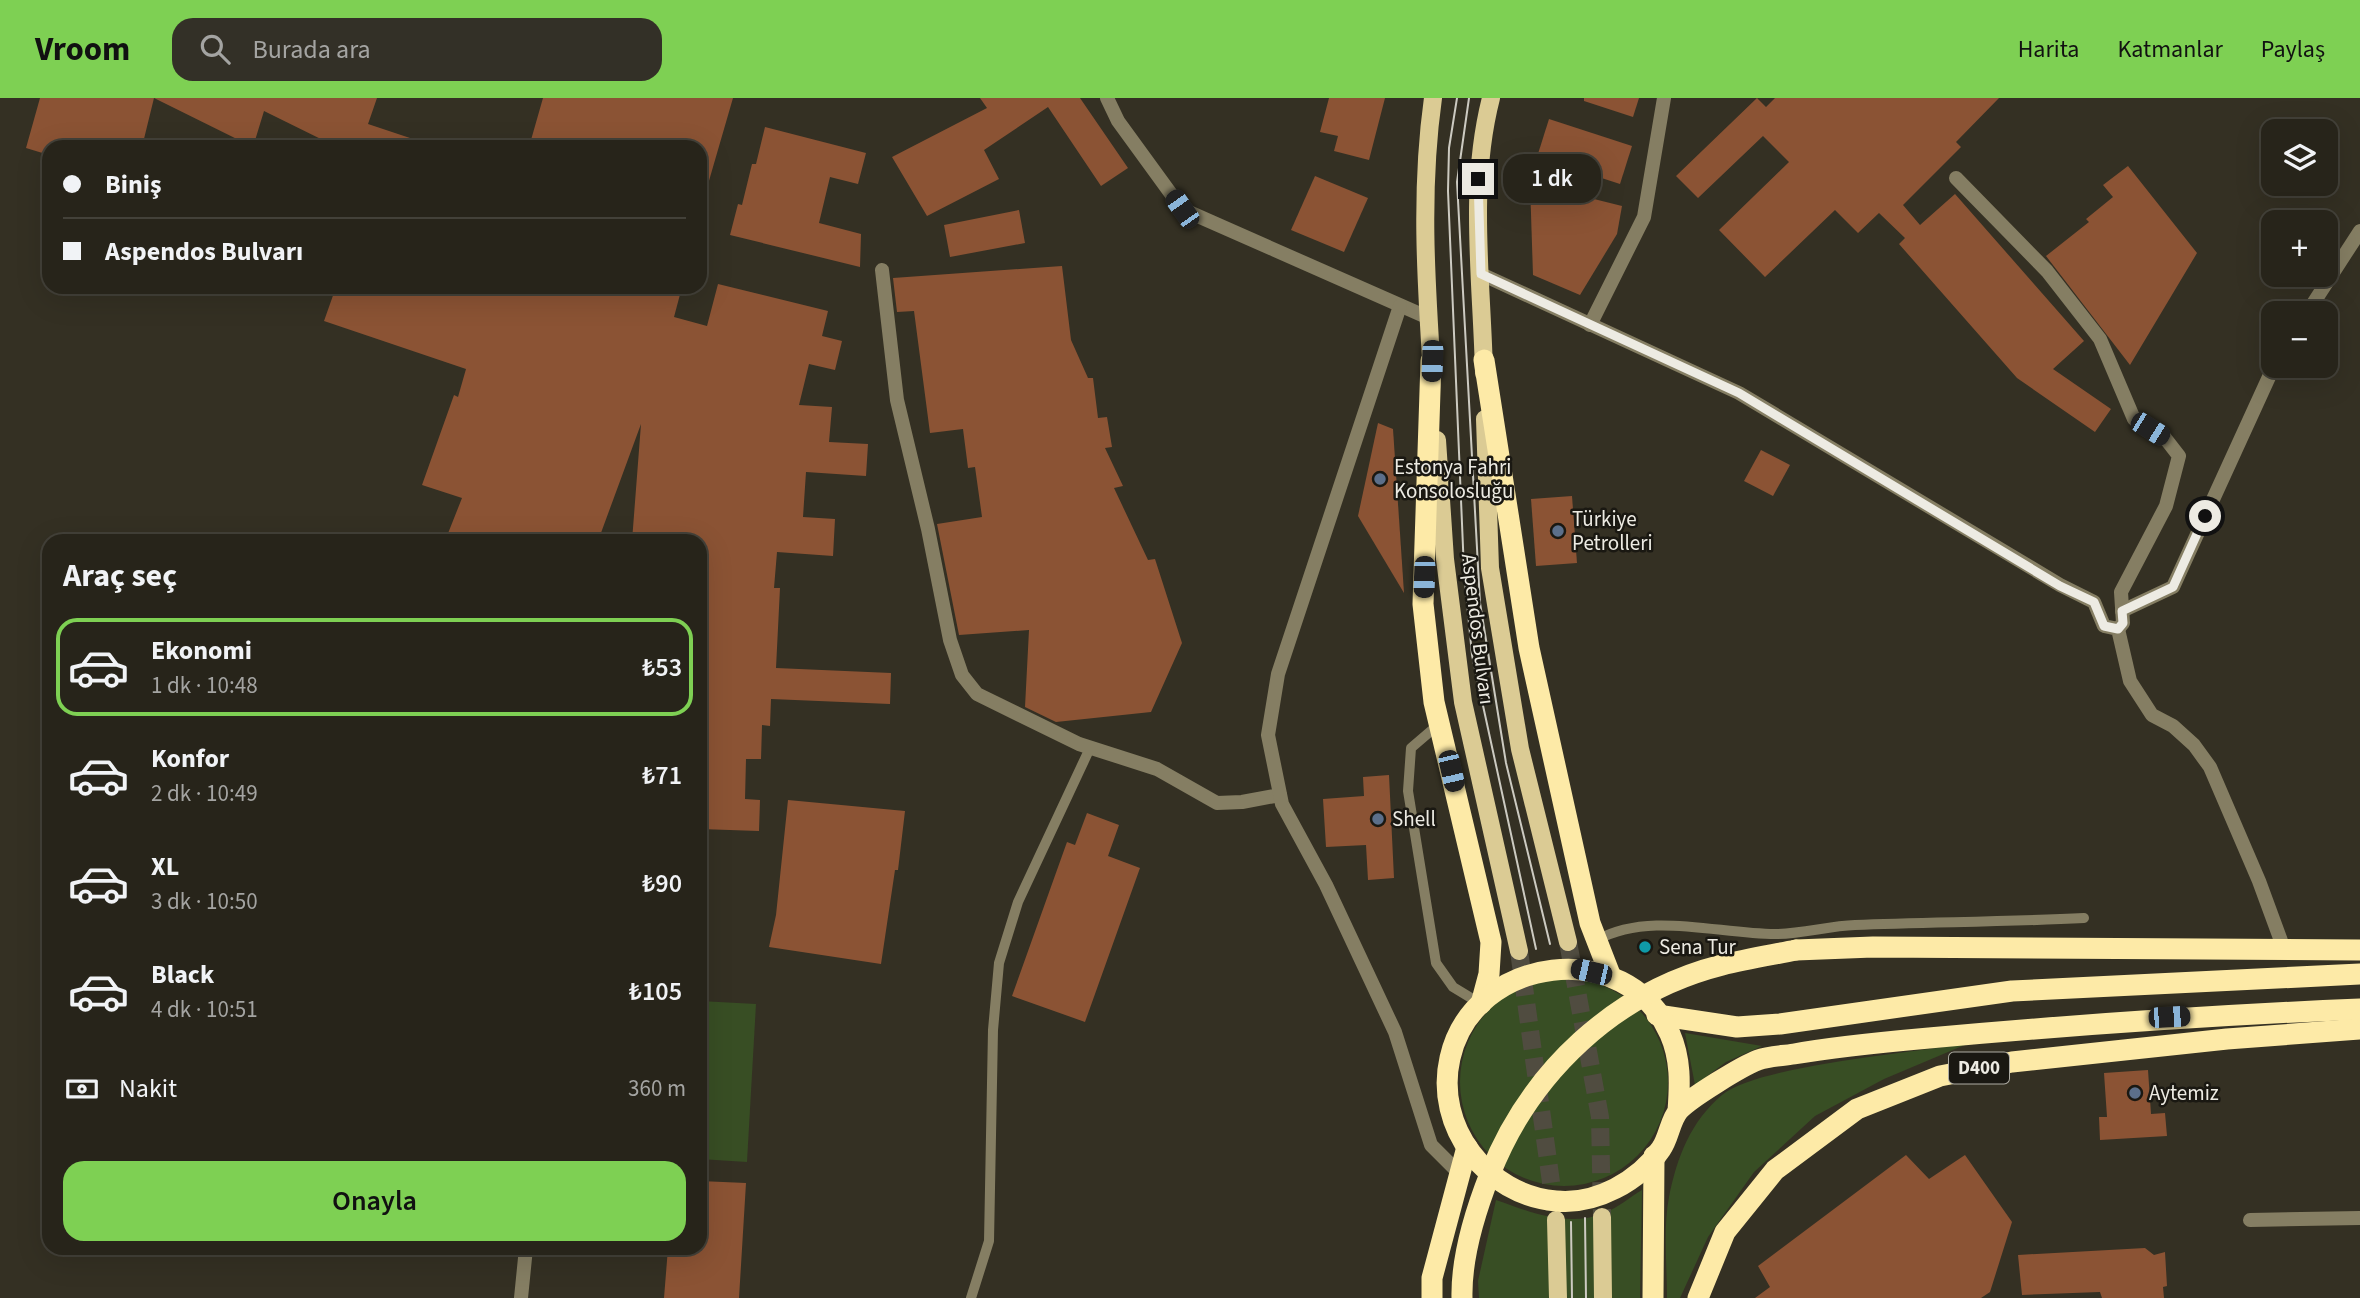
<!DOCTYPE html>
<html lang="tr">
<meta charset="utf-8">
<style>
body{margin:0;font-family:"Source Sans 3",sans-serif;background:#333027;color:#f1f3f6;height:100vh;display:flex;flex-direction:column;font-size:26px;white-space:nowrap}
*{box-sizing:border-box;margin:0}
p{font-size:23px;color:#a4a4a2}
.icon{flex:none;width:38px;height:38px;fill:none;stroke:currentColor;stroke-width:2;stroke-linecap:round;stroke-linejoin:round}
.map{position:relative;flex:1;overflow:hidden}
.details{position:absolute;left:42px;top:436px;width:665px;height:721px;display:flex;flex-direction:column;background:#27241a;border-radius:21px;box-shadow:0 7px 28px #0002,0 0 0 2px #434139}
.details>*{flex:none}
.banner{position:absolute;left:42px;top:42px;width:665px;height:154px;border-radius:21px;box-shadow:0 7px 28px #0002,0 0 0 2px #434139;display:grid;align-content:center;height:154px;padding:0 21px;background:#27241a}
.tools{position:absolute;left:2261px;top:21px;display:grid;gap:14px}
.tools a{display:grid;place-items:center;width:77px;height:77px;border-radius:14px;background:#27241a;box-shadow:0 7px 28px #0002,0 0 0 2px #434139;font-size:35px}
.end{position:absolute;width:32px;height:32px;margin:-16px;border:9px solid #edebe3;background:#111;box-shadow:0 0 0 4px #111}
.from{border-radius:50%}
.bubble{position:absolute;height:49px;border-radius:21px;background:#27241a;box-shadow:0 7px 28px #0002,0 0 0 2px #434139;font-size:23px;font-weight:600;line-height:49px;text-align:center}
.car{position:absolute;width:21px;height:42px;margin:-21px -10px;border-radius:9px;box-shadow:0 0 5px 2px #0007;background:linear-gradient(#222 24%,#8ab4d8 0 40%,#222 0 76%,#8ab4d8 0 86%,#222 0)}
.banner b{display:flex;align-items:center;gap:24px;height:66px;font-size:26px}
.banner b+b{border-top:2px solid #434139}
.banner i{width:18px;height:18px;background:#f1f3f6}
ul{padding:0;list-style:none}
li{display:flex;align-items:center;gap:21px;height:98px;margin:0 14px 10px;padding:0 7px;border:4px solid transparent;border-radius:21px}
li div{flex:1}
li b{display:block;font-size:26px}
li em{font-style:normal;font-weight:600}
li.active{border-color:#7ed053}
li>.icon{width:63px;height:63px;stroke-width:1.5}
h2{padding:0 21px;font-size:32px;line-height:84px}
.pay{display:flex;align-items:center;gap:18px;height:77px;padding:0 21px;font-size:26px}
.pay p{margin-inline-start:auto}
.button{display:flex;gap:14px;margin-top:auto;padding:14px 21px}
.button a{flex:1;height:80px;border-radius:21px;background:#7ed053;color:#111;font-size:28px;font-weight:600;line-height:80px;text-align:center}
header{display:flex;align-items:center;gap:42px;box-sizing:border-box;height:98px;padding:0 35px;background:#7ed053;color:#111}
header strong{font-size:33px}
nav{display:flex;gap:38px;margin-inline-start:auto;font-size:24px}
.search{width:490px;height:63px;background:#333027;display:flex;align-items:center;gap:18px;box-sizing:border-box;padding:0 24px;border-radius:21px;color:#a4a4a2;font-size:26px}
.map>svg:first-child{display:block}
</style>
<header>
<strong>Vroom</strong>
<div class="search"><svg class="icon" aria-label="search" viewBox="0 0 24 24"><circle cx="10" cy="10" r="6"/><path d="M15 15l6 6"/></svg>Burada ara</div>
<nav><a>Harita</a><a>Katmanlar</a><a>Paylaş</a></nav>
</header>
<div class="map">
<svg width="2360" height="1200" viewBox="0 0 2360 1200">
<rect width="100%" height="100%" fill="#343023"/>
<g fill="#384e24">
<circle cx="1564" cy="984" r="104"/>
<path d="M700,903l56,3 -9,158 -47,-3z"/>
<path d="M1685,935l77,13 -36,16 -31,23z"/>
<path d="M1967,946l-83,35 -69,37 -61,56 -46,65 -28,61h-13c0,-32 -4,-70 2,-101 8,-40 22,-76 53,-102 35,-29 193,-43 245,-51z"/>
<path d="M1642,1092l-2,108h-161l-1,-17 18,-81c34,12 72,28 108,13 14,-5 26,-16 38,-23z"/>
<rect x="543" y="1150" width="105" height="2"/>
</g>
<g fill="#8b5334">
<path d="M40,0h337l-9,26 60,20v3h-91l-73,-36 -11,36 -99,-49 -12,49h-93v8l-23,-7z"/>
<path d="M543,0h190l-29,100h-4v-51h-171z"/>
<path d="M980,0h100l48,70 -27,18 -53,-79 -64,43 15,29 -72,37 -35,-59 95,-49z"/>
<path d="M1329,0h56l-16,62 -35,-9 4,-15 -18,-4z"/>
<path d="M1584,0h55l-6,19 -49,-16z"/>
<path d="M1757,0l9,9 9,-9h224l-43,44 5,5 -58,58 17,20 35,-31 129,147 -31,28 58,40 -16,23 -78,-54 -118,-134 6,-6 -26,-25 -21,20 -23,-23 -70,67 -46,-47 70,-68 -26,-26 -65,62 -22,-22z"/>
<path d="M1549,21l83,27 -12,38 -83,-27z"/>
<path d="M765,29l101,26 -8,31 -28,-7 -11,46 42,11 -1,33 -130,-32 8,-31 4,1 10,-41h4z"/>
<path d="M2128,68l69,87 -67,112 -84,-109 43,-34 -3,-3 27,-22 -10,-12z"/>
<path d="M1315,78l53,22 -24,54 -53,-22z"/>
<path d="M1530,85l92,23 -5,28 -37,61 -47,-20z"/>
<path d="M1019,112l6,33 -75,14 -6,-32z"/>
<path d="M1062,168l9,74 17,38h5l5,40 9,-1 5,30 -7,1 18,38 -9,2 34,72 7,-1 27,84 -31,69 -95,10 -31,-15 4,-77 -70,5 -22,-111 45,-7 -7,-50 -7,1 -5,-39 -33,4 -16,-122 -17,1 -4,-34z"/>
<path d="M718,186l110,27 -6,25 20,5 -7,29 -26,-6 -10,41 33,2 -3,35 39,2 -2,32 -60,-4 -3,45 32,2 -2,37 -56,-4 -3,36h6l-4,80 115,5 -1,31 -119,-5 -1,27 -8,-1 -1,34h-15l-1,40 15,1 -1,31 -59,-2v-288h-68l9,-117 -43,117h-153l17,-43 -40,-13 32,-90 4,2 8,-28 -142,-48 12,-34h346l-8,30 33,9z"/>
<path d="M1378,325l15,6 11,164 -46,-77z"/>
<path d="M1761,352l29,15 -17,31 -29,-15z"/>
<path d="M1572,398l5,67 -41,3 -5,-67z"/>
<path d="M1389,677l5,103 -26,2 -2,-35 -40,2 -3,-48 41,-3 -1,-19z"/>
<path d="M788,702l117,11 -7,59h-3l-14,94 -112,-17 7,-32z"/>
<path d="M1087,715l32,12 -11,31 32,12 -55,154 -73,-26 55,-154 8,3z"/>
<path d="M2148,972l3,44 14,-1 2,23 -67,4 -1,-23h8l-3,-44z"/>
<path d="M1906,1057l23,24 36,-24 47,67 -22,70 -9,6h-226l15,-11 -12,-21z"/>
<path d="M700,1083l46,2 -7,115h-75l4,-50h32z"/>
<path d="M2145,1150l9,7 11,-3 2,34 -4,1 1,11h-62l-2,-6 -78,3 -4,-40z"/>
</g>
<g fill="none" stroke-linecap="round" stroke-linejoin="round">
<g stroke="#504c40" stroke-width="18" stroke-dasharray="18 9" stroke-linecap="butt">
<path d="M1568,844l32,175 2,100"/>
<path d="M1519,853l36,260"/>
</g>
<g stroke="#857e63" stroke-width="10">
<path d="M1439,626l-28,24 -3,43 28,172 17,24 28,17"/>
<path d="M1597,842c52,-29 121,-6 178,-6 27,0 53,-8 80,-9 76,-3 153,-3 229,-7"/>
<path d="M971,1200l18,-57 4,-211 6,-67 19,-61 72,-154"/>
</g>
<g stroke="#857e63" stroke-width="14">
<path d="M1107,0l11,23 64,88 247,109"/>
<path d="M1956,80l91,93 53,68 34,80 31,19 14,18 -13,50 -45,86 2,31 -5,6"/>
<path d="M882,172l15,130 31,129 22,111 12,35 15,19 102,50 78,25 60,34 25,-1 38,-7"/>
<path d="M1481,176l258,119 321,192 34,17 10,24 14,3 12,52 22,34 21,11 21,19 16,22 49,114 25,68"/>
<path d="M1400,208l-122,368 -10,61 14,69 44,81 69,147 36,113 29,29"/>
<path d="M2307,215l53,-82"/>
<path d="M1590,227l54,-108 20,-119"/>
<path d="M2122,513l51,-24 101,-221"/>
<path d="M2250,1122l110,-2"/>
<path d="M521,1200l5,-50"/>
</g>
<g stroke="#dbcb94" stroke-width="18">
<path d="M1484,275c-2,-91 -16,-186 7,-275"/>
<path d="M1432,276c-6,-93 -12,-184 1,-276"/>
<path d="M1485,321l5,149 30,181 48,193"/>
<path d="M1437,342l8,119 18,143 56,249"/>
<path d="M1602,1119l1,81"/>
<path d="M1556,1122l2,78"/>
</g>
<g stroke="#fdeaa7" stroke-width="21">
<path d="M1484,262l45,288 61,275 21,54"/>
<path d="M1431,263l-8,243 11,98 57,240 -2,32 -8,30"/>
<path d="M1796,852l77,-3 487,3"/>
<path d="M1657,917l80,12 43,-3 232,-33 348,-17"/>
<path d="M1678,1013c2,-27 3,-52 -8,-77 -43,-99 -197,-79 -220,24 -16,69 37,137 106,143 40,4 83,-20 105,-52 8,-11 9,-29 18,-39 11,-12 63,-44 79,-50 11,-4 24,-4 36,-6 45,-8 90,-12 135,-16 144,-13 287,-23 431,-29"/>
<path d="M1432,1200v-20l35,-131"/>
<path d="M1653,1200l1,-142"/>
<path d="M1698,1200l27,-66 50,-62 82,-61 83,-33 72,-14 215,-23 133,-10"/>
</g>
<g stroke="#cccac1" stroke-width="2">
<path d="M1457,0l-8,50 -1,43 16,380 8,84 64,294"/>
<path d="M1469,0l-12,84 23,421 26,160 44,181"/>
<path d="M1585,1120l1,80"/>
<path d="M1571,1124l1,76"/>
</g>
<path stroke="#fdeaa7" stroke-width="21" d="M1462,1200c-1,-41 13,-86 28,-124 40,-102 125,-182 232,-209 24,-6 49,-10 74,-15"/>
</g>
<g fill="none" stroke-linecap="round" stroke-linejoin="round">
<path stroke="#edebe3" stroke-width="9" d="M1478,81l3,95 258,119 321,193 34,16 10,24 14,3 5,-6 -1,-12 51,-24 32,-71"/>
</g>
<g fill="#5c6f8a" stroke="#1a1812" stroke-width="2.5">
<circle cx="1380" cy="381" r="7"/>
<circle cx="1558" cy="433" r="7"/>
<circle cx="1378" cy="721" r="7"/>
<circle cx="2135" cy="995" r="7"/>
</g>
<circle fill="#0f9aa8" stroke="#1a1812" stroke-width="2.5" cx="1645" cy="849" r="7"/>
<g text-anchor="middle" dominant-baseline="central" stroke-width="5" stroke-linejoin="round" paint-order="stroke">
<rect fill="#1a1812" stroke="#aeaca4" stroke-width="2" x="1949" y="954.5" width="60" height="31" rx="5"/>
<g font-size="19" font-weight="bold" fill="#edebe3">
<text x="1979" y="970">D400</text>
</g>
<g font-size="21" fill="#edebe3" stroke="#1a1812" text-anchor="start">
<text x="1394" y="369">Estonya Fahri<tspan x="1394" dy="24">Konsolosluğu</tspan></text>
<text x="1572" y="421">Türkiye<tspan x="1572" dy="24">Petrolleri</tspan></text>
<text x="1392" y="721">Shell</text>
<text x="1659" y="849">Sena Tur</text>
<text x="2149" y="995">Aytemiz</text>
</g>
<g font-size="21" fill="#edebe3" stroke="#1a1812">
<text transform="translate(1478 531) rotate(83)">Aspendos Bulvarı</text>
</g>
</g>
</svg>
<div class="tools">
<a><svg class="icon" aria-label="layers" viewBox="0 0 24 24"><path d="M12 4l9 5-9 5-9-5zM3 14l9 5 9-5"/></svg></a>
<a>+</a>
<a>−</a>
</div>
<i class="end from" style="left:2205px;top:418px"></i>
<i class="end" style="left:1478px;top:81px"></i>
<div class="bubble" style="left:1503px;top:56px;width:98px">1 dk</div>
<i class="car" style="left:1182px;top:111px;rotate:325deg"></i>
<i class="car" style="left:1432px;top:263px;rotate:182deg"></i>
<i class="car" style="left:2150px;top:331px;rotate:122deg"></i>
<i class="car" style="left:1424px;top:479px;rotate:182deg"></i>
<i class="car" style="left:1451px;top:673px;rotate:167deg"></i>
<i class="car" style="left:1591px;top:874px;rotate:283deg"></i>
<i class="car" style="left:2169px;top:919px;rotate:87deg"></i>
<div class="banner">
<b><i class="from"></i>Biniş</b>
<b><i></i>Aspendos Bulvarı</b>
</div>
<section class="details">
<h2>Araç seç</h2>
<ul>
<li class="active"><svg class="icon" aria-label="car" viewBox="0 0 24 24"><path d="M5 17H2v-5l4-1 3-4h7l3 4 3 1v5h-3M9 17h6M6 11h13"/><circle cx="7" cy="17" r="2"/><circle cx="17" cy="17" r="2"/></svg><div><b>Ekonomi</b><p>1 dk · 10:48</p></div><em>₺53</em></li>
<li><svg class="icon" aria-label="car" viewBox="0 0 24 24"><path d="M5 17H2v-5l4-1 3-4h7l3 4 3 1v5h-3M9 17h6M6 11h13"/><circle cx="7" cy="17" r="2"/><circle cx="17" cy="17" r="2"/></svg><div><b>Konfor</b><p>2 dk · 10:49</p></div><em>₺71</em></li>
<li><svg class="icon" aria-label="car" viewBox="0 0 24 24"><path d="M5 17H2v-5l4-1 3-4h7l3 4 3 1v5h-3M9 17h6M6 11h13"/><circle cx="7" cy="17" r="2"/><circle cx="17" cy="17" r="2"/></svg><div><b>XL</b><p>3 dk · 10:50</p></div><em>₺90</em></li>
<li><svg class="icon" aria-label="car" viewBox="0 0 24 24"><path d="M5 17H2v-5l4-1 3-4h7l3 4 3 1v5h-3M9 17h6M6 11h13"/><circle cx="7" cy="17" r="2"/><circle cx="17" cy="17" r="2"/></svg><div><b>Black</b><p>4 dk · 10:51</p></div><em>₺105</em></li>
</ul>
<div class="pay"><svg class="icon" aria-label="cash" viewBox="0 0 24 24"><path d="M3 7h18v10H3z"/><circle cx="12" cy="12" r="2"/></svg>Nakit<p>360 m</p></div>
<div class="button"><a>Onayla</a></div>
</section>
</div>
